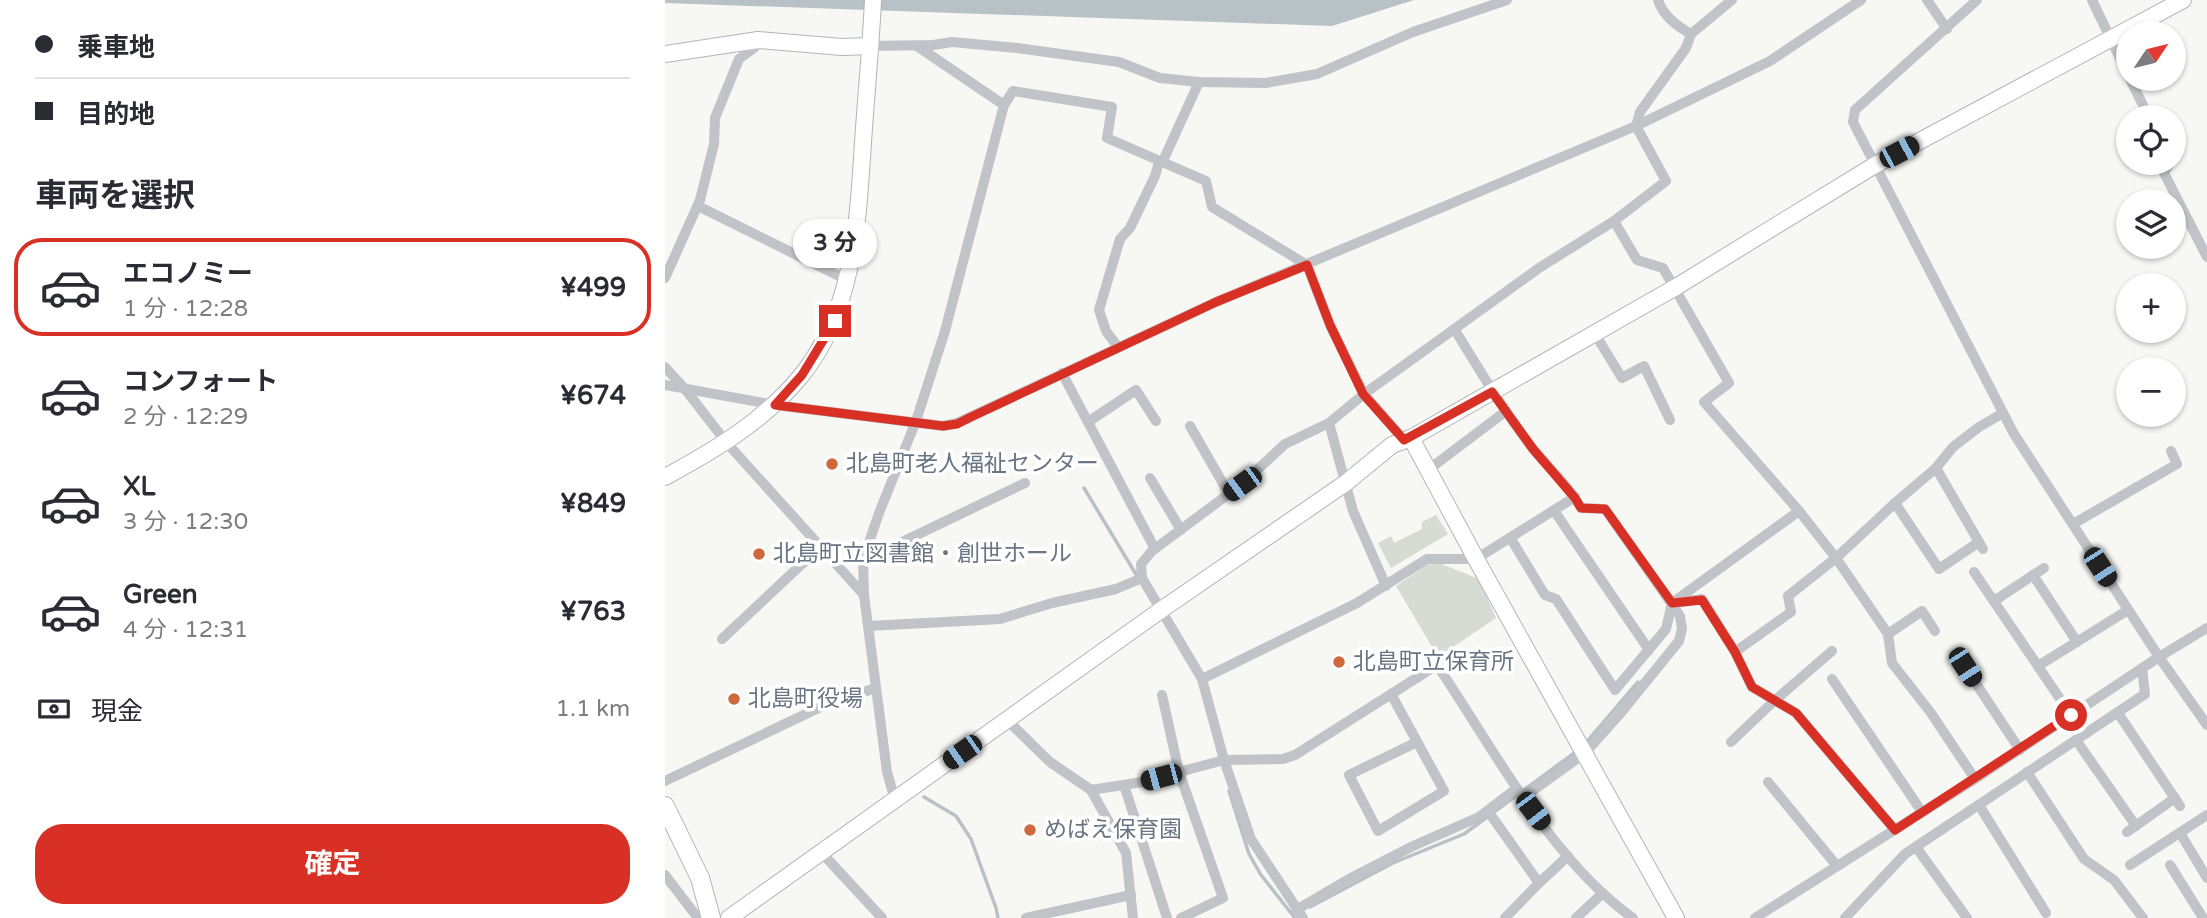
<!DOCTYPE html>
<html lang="ja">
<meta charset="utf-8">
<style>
body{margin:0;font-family:"Varela Round","Noto Sans JP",sans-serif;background:#f2f2f3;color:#2b2b33;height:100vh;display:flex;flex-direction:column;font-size:26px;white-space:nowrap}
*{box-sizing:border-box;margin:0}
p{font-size:23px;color:#7c7c81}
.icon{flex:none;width:38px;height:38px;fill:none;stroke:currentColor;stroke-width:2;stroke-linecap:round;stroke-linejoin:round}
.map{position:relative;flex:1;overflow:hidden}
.sheet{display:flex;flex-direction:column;background:#fff;width:665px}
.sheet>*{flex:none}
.top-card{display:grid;align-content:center;height:154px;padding:0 35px;background:#fff}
.needle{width:46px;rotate:55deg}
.controls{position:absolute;left:1451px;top:21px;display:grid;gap:14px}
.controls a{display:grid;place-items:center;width:70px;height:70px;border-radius:50%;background:#fff;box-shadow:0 2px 5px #0004;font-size:35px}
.end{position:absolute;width:32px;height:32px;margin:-16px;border:9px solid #d93025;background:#fff;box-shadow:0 0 0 4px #fff}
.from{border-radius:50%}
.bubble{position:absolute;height:49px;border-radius:24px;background:#fff;box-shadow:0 2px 5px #0004;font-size:23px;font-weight:700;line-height:49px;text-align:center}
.car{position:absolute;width:21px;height:42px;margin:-21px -10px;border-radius:9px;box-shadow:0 0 5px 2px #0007;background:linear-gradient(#222 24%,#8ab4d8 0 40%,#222 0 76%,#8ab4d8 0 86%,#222 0)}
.top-card b{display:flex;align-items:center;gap:24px;height:66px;font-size:26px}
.top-card b+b{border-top:2px solid #e1e1e2}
.top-card i{width:18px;height:18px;background:#2b2b33}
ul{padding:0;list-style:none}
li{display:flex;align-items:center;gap:21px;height:98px;margin:0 14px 10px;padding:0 21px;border:4px solid transparent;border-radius:28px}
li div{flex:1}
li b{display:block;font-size:26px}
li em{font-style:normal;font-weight:700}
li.current{border-color:#d93025}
li>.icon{width:63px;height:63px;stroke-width:1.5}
h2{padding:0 35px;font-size:32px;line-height:84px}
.pay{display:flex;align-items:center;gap:18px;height:77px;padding:0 35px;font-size:26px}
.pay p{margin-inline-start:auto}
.button{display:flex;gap:14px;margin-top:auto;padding:14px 35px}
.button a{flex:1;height:80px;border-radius:28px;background:#d93025;color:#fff;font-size:28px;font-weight:700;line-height:80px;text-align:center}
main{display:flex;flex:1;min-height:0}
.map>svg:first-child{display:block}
</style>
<main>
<section class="sheet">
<div class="top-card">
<b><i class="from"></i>乗車地</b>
<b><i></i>目的地</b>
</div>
<h2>車両を選択</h2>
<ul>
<li class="current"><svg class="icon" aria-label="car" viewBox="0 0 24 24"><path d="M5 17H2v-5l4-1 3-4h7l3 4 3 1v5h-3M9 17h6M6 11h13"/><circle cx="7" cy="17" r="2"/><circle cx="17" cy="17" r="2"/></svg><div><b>エコノミー</b><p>1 分 · 12:28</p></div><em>¥499</em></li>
<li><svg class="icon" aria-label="car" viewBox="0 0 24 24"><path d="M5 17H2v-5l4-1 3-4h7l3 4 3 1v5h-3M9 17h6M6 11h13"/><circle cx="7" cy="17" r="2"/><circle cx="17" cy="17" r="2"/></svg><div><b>コンフォート</b><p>2 分 · 12:29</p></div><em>¥674</em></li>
<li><svg class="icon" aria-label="car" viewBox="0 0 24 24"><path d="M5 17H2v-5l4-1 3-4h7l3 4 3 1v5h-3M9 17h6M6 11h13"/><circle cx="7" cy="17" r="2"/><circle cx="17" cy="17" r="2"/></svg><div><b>XL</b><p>3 分 · 12:30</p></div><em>¥849</em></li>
<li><svg class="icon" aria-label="car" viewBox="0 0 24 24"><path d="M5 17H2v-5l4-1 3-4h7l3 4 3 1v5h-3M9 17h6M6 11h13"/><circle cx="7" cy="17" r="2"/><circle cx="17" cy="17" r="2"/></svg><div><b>Green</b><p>4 分 · 12:31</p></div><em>¥763</em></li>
</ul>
<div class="pay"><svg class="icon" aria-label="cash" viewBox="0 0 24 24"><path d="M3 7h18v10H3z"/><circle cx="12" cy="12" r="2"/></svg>現金<p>1.1 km</p></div>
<div class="button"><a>確定</a></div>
</section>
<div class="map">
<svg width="1542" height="918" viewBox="0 0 1542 918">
<rect width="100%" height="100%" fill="#f7f7f4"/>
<g fill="#d6dbd4">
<path d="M771,515l12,19 -57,34 -13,-25 13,-7 3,7 28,-14v-7z"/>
<path d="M774,563l40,16 17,39 -58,39 -42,-71 31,-21z"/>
</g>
<path fill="#b8c1c6" d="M0,0h749l-82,26 -667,-23z"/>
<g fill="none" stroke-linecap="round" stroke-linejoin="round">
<g stroke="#b8c1c6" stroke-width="3.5">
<path d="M419,488l53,88"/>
<path d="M920,744l53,-62"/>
<path d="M564,791l20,63 12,21 34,43"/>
<path d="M259,797l32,19 15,23 25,69 2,10"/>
<path d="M645,907l83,-44 71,-29 113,-83"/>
</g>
<defs>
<g id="secondary">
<path d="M0,54l93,-14 84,7 28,-1"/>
<path d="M746,438l65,121 200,359"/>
<path d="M0,477c50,-27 99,-56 136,-101 56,-69 57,-163 63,-248 3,-43 7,-85 9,-128"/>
<path d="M64,918l432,-308 186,-128 45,-37 19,-7 265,-151 199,-122 308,-165"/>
</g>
<path id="primary" d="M0,806l35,72 11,40"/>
</defs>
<use href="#secondary" stroke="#b1b5ba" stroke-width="18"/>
<use href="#primary" stroke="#b2b5b9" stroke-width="20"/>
<g stroke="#c0c3c7" stroke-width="10">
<path d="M993,0c5,16 19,26 33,34"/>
<path d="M1262,0l20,29"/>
<path d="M1312,0l-122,110 -2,12 161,312 145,223 48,68"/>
<path d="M1427,0l36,75"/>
<path d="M205,46l63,-1 19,-3 65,6 102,14 41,16 39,4 67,1 51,-9 96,-42 94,-32"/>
<path d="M252,46l87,59"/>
<path d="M1465,79l19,38"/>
<path d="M497,163l37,-81"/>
<path d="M1505,163l-6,10 43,84"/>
<path d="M33,206l149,74"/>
<path d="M949,221l23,39 26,8 66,115 -25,19 95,109 37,47 52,76 4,29 39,50 44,66"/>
<path d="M0,278l35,-78 14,-56 1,-26 24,-59 15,-11 4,-8"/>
<path d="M790,330c25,41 49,81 78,119 16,19 36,37 48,59l24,1 75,107 2,13 -3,12 -60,74 -34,38 -61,44"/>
<path d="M930,334l27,44 22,-12 26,54"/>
<path d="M453,347l-12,-16 -7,-21 21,-71 10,-11 25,-52 4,-14"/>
<path d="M0,367l20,22 41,53 138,153"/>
<path d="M397,373l93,176"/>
<path d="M0,385l110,20 168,21 14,-3 259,-121 420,-176 134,-65 91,-61"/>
<path d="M423,422l48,-32 20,31"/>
<path d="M664,423l24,88 33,75"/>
<path d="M525,426l39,68"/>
<path d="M1271,468l47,81"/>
<path d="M763,470l78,-59"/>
<path d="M485,478l31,52"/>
<path d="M1230,503l44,66 40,-27"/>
<path d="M890,512l94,138"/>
<path d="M1408,524l104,-60 -6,-13"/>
<path d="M846,539l34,56 11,4 59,91 51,-61 6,-26 127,-92"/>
<path d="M199,552l13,2 148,-71"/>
<path d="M1309,572l97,143"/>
<path d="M1368,575l44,67"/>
<path d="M1329,601l50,-33"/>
<path d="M1010,603l27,-4 33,53 17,35 44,26 99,117"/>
<path d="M204,626l131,-7 52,-16 64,-14 26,-11"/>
<path d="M1223,634l34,-23 13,20"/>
<path d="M57,639l98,-92"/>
<path d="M1070,652l56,-40 -3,-16 48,-38 59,-55 41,-35 17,-21 26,-20 24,-14"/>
<path d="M1373,666l90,-56"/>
<path d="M1300,667l55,83"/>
<path d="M537,679l155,-76 70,-44h49l99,-62"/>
<path d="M1167,679l90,133"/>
<path d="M726,694l53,97 -66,40 -29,-56 68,-33"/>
<path d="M497,695l17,77 44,126 -42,20"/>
<path d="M1453,713l62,93"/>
<path d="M342,720l43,42 41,28 35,63 7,65"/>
<path d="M1411,740l60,86"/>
<path d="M1066,742l43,-41 58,-50"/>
<path d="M1362,772l57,87 30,21 29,38"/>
<path d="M0,781l164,-78 47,-15"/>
<path d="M1103,782l69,84"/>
<path d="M459,785l43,133"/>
<path d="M426,790l51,-8 82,-22 59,-1 12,-4 142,-90c57,84 113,194 196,253"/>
<path d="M230,800l-8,-28 -23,-177 -1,-35 16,-47 37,-92 29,-90 59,-226 9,-14 99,16 -5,31 99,43 6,26 95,58 23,60 34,69 40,46"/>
<path d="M1314,805l67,108"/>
<path d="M823,811l51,72 29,-27"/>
<path d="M1462,832l48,-34"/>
<path d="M1515,833l27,45"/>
<path d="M1251,847l51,71"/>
<path d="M156,852l61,66"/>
<path d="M1465,865l77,-50"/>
<path d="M1505,865l33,53"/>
<path d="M0,875l33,43"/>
<path d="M631,910l53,-31 64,-33 66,-29 37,-28"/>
<path d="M361,918l105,-23"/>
<path d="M638,918l-52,-79 -27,-79 -22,-81 -60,-101 -1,-14 11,-13 90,-67 43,-40 44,-21 35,-29 175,-126 75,-47 52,-40 -30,-55 4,-14 46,-64 5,-14 41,-34"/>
<path d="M840,918l34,-35"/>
<path d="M911,918l27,-25"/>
<path d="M1090,918l220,-139 184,-122 48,-29"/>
<path d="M1180,918l60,-64 240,-160 -3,-26"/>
</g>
<use href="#secondary" stroke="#fff" stroke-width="16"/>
<use href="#primary" stroke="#fff" stroke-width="18"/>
</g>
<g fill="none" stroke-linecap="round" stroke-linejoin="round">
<path stroke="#d93025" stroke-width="9" d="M170,321l-33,54 -27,30 168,21 14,-2 14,-7 245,-115 91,-37 23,60 33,69 41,46 88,-48 41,57 42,49 6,10 24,1 67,94 30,-3 33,52 17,35 44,26 99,117 176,-115"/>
</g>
<g fill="#ce683d" stroke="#fff" stroke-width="2.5">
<circle cx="167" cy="464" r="7"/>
<circle cx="94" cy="554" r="7"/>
<circle cx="674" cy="662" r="7"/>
<circle cx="69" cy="699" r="7"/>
<circle cx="365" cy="830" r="7"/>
</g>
<g text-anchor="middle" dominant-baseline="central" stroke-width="7" stroke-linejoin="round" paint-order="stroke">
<g font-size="23" fill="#697582" stroke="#fff" text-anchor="start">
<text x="181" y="464">北島町老人福祉センター</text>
<text x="108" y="554">北島町立図書館・創世ホール</text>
<text x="688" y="662">北島町立保育所</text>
<text x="83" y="699">北島町役場</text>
<text x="379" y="830">めばえ保育園</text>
</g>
</g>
</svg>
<div class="controls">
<a><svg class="needle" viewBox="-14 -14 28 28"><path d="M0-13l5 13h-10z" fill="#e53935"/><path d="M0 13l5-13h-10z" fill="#7c7c81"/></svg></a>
<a><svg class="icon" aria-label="locate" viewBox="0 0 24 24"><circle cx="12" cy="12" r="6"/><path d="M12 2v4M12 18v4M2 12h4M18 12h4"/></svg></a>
<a><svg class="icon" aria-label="layers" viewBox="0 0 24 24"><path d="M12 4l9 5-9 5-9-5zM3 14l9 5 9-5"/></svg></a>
<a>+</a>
<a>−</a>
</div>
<i class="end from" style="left:1406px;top:715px"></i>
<i class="end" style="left:170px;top:321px"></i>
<div class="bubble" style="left:128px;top:219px;width:84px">3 分</div>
<i class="car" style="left:1234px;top:152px;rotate:62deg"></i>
<i class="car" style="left:577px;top:484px;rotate:234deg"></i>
<i class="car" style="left:1435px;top:567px;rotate:147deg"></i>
<i class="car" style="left:1300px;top:667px;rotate:147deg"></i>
<i class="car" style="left:297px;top:752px;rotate:235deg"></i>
<i class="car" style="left:496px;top:777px;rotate:255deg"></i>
<i class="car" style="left:868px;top:811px;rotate:143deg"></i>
</div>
</main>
